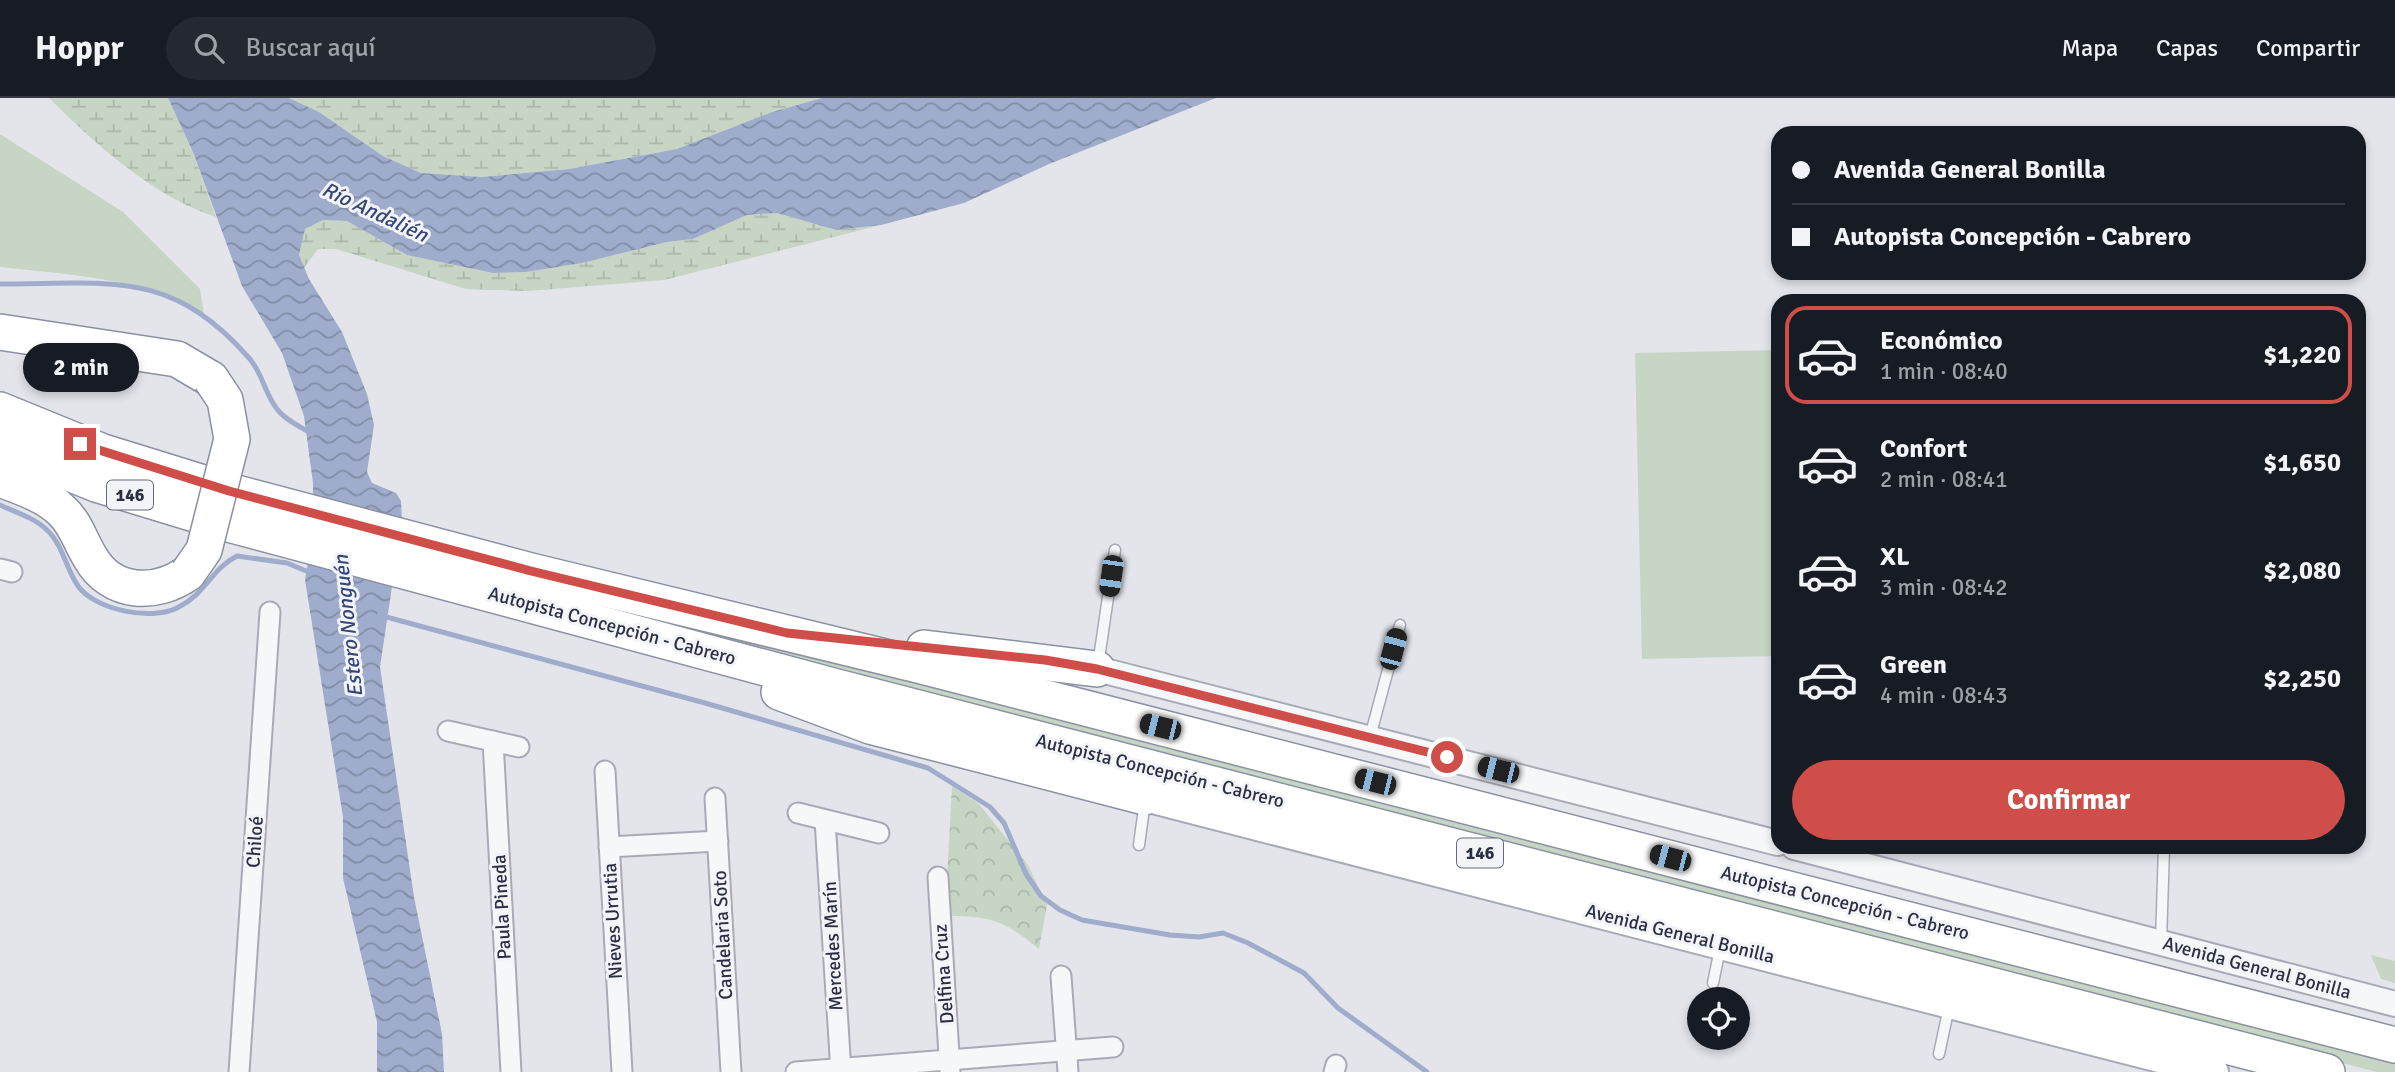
<!DOCTYPE html>
<html lang="es">
<meta charset="utf-8">
<style>
body{margin:0;font-family:Signika,sans-serif;background:#242831;color:#f1f3f6;height:100vh;display:flex;flex-direction:column;font-size:26px;white-space:nowrap}
*{box-sizing:border-box;margin:0}
p{font-size:23px;color:#9ea1a6}
.icon{flex:none;width:38px;height:38px;fill:none;stroke:currentColor;stroke-width:2;stroke-linecap:round;stroke-linejoin:round}
.map{position:relative;flex:1;overflow:hidden}
.details{position:absolute;left:1771px;top:196px;width:595px;height:560px;display:flex;flex-direction:column;background:#171b24;border-radius:21px;box-shadow:0 4px 10px #0003}
.details>*{flex:none}
.banner{position:absolute;left:1771px;top:28px;width:595px;height:154px;border-radius:21px;box-shadow:0 4px 10px #0003;display:grid;align-content:center;height:154px;padding:0 21px;background:#171b24}
.controls{position:absolute;left:1687px;top:889px;display:grid;gap:14px}
.controls a{display:grid;place-items:center;width:63px;height:63px;border-radius:50%;background:#171b24;box-shadow:0 4px 10px #0003;font-size:35px}
.end{position:absolute;width:32px;height:32px;margin:-16px;border:9px solid #cf4e4a;background:#fff;box-shadow:0 0 0 4px #fff}
.from{border-radius:50%}
.bubble{position:absolute;height:49px;border-radius:24px;background:#171b24;box-shadow:0 4px 10px #0003;font-size:23px;font-weight:700;line-height:49px;text-align:center}
.car{position:absolute;width:21px;height:42px;margin:-21px -10px;border-radius:9px;box-shadow:0 0 5px 2px #0007;background:linear-gradient(#222 24%,#8ab4d8 0 40%,#222 0 76%,#8ab4d8 0 86%,#222 0)}
.banner b{display:flex;align-items:center;gap:24px;height:66px;font-size:26px}
.banner b+b{border-top:2px solid #363941}
.banner i{width:18px;height:18px;background:#f1f3f6}
ul{padding:12px 0 0;list-style:none}
li{display:flex;align-items:center;gap:21px;height:98px;margin:0 14px 10px;padding:0 7px;border:4px solid transparent;border-radius:21px}
li div{flex:1}
li b{display:block;font-size:26px}
li em{font-style:normal;font-weight:700}
li.on{border-color:#cf4e4a}
li>.icon{width:63px;height:63px;stroke-width:1.5}
.primary-button{display:flex;gap:14px;margin-top:auto;padding:14px 21px}
.primary-button a{flex:1;height:80px;border-radius:42px;background:#cf4e4a;color:#fff;font-size:28px;font-weight:700;line-height:80px;text-align:center}
header{display:flex;align-items:center;gap:42px;box-sizing:border-box;height:98px;padding:0 35px;background:#171b24;border-bottom:2px solid #363941}
header strong{font-size:33px}
nav{display:flex;gap:38px;margin-inline-start:auto;font-size:24px}
.search{width:490px;height:63px;background:#242831;display:flex;align-items:center;gap:18px;box-sizing:border-box;padding:0 24px;border-radius:38px;color:#9ea1a6;font-size:26px}
.map>svg:first-child{display:block}
</style>
<header>
<strong>Hoppr</strong>
<div class="search"><svg class="icon" aria-label="search" viewBox="0 0 24 24"><circle cx="10" cy="10" r="6"/><path d="M15 15l6 6"/></svg>Buscar aquí</div>
<nav><a>Mapa</a><a>Capas</a><a>Compartir</a></nav>
</header>
<div class="map">
<svg width="2395" height="974" viewBox="0 0 2395 974">
<defs>
<pattern id="forest-crowns" width="20" height="18" patternUnits="userSpaceOnUse" patternTransform="scale(1.75)"><rect width="20" height="18" fill="#c6d5c4"/><path d="M2 6a3 3 0 1 1 6 0M12 15a3 3 0 1 1 6 0" fill="none" stroke="#aab7aa"/></pattern>
<pattern id="wetland-marsh" width="20" height="14" patternUnits="userSpaceOnUse" patternTransform="scale(1.75)"><rect width="20" height="14" fill="#c6d5c4"/><path d="M1 5h8M5 5V1M11 12h8M15 12V8" fill="none" stroke="#aab7aa"/></pattern>
<pattern id="water-waves" width="16" height="10" patternUnits="userSpaceOnUse" patternTransform="scale(1.75)"><rect width="16" height="10" fill="#9faccb"/><path d="M0 5q4-4 8 0t8 0" fill="none" stroke="#828ca6"/></pattern>
</defs>
<rect width="100%" height="100%" fill="#e3e5eb"/>
<g fill="#c6d5c4">
<path d="M0,36l123,78 77,77 4,25c-65,-37 -132,-39 -204,-47z"/>
<path d="M1778,252v306l-136,3 -7,-306z"/>
<path d="M508,488l306,68 1581,408v10h-18l-1567,-404z"/>
<path d="M2371,857l24,6v22l-14,-4z"/>
</g>
<path fill="url(#forest-crowns)" d="M952,688l27,18 49,61 19,40 -8,44c-35,-29 -49,-33 -94,-33z"/>
<g fill="url(#wetland-marsh)">
<path d="M49,0h119l25,54 23,65c-61,-19 -122,-74 -167,-119z"/>
<path d="M289,0h533l-50,14 -95,37 -108,20 -87,8 -61,-4 -38,-17 -64,-44z"/>
<path d="M777,115l59,17 45,-5 -217,55 -136,11 -62,-2 -130,-40h-18l-14,19 -5,-13 6,-26 18,-9 24,1 60,34 86,18 33,-1 56,-9 85,-21 26,-3 54,-24z"/>
</g>
<path fill="url(#water-waves)" d="M168,0h121l30,14 64,44 38,17 61,4 87,-8 108,-20 95,-37 50,-14h394l-167,66 -85,39 -83,22 -45,5 -59,-17 -30,2 -54,24 -26,3 -85,21 -56,9 -33,1 -86,-18 -60,-34 -24,-1 -18,9 -6,26 10,24 33,53 25,62 7,31 -7,47 5,11 24,10 5,8 1,19 -22,147 34,230 28,137 2,38h-67v-50l-34,-144v-61l-38,-237 8,-51v-46l-9,-67 -22,-63 -40,-67 -49,-134z"/>
<g fill="none" stroke-linecap="round" stroke-linejoin="round">
<g stroke="#9faccb" stroke-width="5">
<path d="M0,186c109,0 170,-16 249,74 13,14 16,36 28,51 8,11 24,18 35,25"/>
<path d="M0,407c15,7 35,13 47,25 16,15 19,39 31,56 17,24 73,35 99,22 30,-15 33,-38 60,-52l50,7 24,10"/>
<path d="M379,517l326,88 223,65 62,39 14,16 22,51 15,22 19,14 22,10 88,15 29,2 24,-4 25,10 56,30 34,35 89,64"/>
</g>
<defs>
<g id="service">
<path d="M1098,567l17,-115"/>
<path d="M1370,639l30,-112"/>
<path d="M1139,747l6,-44"/>
<path d="M2161,844l3,-95"/>
<path d="M1713,885l7,-34"/>
<path d="M1939,956l10,-47"/>
</g>
<g id="minor">
<path d="M0,471l12,3"/>
<path d="M448,633l71,16"/>
<path d="M493,643l18,331"/>
<path d="M605,673l17,301"/>
<path d="M715,700l16,274"/>
<path d="M798,715l81,20"/>
<path d="M825,722l16,252"/>
<path d="M609,749l109,-6"/>
<path d="M938,779l12,194"/>
<path d="M1061,878l7,96"/>
<path d="M239,974l31,-460"/>
<path d="M796,974l317,-25"/>
<path d="M1334,974l2,-7"/>
</g>
<g id="tertiary">
<path d="M1097,571l681,174"/>
<path d="M1794,749l601,157"/>
</g>
<path id="secondary" d="M1145,699l1069,275"/>
<g id="motorway">
<path d="M0,234l177,27 34,20"/>
<path d="M0,312l103,42 126,39 302,80 387,94 1477,380"/>
<path d="M0,347l96,39 125,38 612,164 1494,386"/>
<path d="M0,381c21,8 46,16 62,32 14,13 18,30 28,46 21,38 66,39 98,16"/>
<path d="M924,550l173,21"/>
<path d="M779,594l91,34 275,71"/>
</g>
</defs>
<use href="#service" stroke="#a8abb6" stroke-width="13"/>
<use href="#minor" stroke="#a8abb6" stroke-width="23"/>
<use href="#tertiary" stroke="#a8abb6" stroke-width="28"/>
<use href="#secondary" stroke="#a8abb6" stroke-width="32"/>
<use href="#motorway" stroke="#8b90a2" stroke-width="38"/>
<use href="#service" stroke="#f6f7f9" stroke-width="10"/>
<use href="#minor" stroke="#f6f7f9" stroke-width="19"/>
<use href="#tertiary" stroke="#f6f7f9" stroke-width="24"/>
<use href="#secondary" stroke="#fff" stroke-width="28"/>
<use href="#motorway" stroke="#fff" stroke-width="35"/>
<defs>
<path id="motorway-bridge" d="M188,475l16,-23 28,-111 -7,-39 -14,-21"/>
</defs>
<use href="#motorway-bridge" stroke="#8b90a2" stroke-width="38" stroke-linecap="butt"/>
<use href="#motorway-bridge" stroke="#fff" stroke-width="35"/>
</g>
<g fill="none" stroke-linecap="round" stroke-linejoin="round">
<path stroke="#cf4e4a" stroke-width="9" d="M80,346l149,47 302,80 256,62 258,27 52,9 350,88"/>
</g>
<g text-anchor="middle" dominant-baseline="central" stroke-width="6" stroke-linejoin="round" paint-order="stroke">
<g fill="#f3f4f8" stroke="#676a7a" stroke-width="2">
<rect x="107" y="382.5" width="46" height="29" rx="5"/>
<rect x="1457" y="740.5" width="46" height="29" rx="5"/>
</g>
<g font-size="18" font-weight="bold" fill="#2b2f44">
<text x="130" y="397">146</text>
<text x="1480" y="755">146</text>
</g>
<g font-size="19" fill="#2b2f44" stroke="#f3f4f8">
<text transform="translate(612 528) rotate(15)">Autopista Concepción - Cabrero</text>
<text transform="translate(1160 673) rotate(14)">Autopista Concepción - Cabrero</text>
<text transform="translate(255 744) rotate(-86)">Chiloé</text>
<text transform="translate(1845 805) rotate(14)">Autopista Concepción - Cabrero</text>
<text transform="translate(502 809) rotate(-93)">Paula Pineda</text>
<text transform="translate(613 823) rotate(-93)">Nieves Urrutia</text>
<text transform="translate(1680 836) rotate(14)">Avenida General Bonilla</text>
<text transform="translate(723 837) rotate(-93)">Candelaria Soto</text>
<text transform="translate(833 848) rotate(-93)">Mercedes Marín</text>
<text transform="translate(2257 870) rotate(15)">Avenida General Bonilla</text>
<text transform="translate(944 876) rotate(-94)">Delfina Cruz</text>
</g>
<g font-size="21" font-style="italic" fill="#354678" stroke="#f3f4f8">
<text transform="translate(375 114) rotate(25)">Río Andalién</text>
<text transform="translate(348 528) rotate(-96)">Estero Nonguén</text>
</g>
</g>
</svg>
<div class="controls">
<a><svg class="icon" aria-label="locate" viewBox="0 0 24 24"><circle cx="12" cy="12" r="6"/><path d="M12 2v4M12 18v4M2 12h4M18 12h4"/></svg></a>
</div>
<i class="end from" style="left:1447px;top:659px"></i>
<i class="end" style="left:80px;top:346px"></i>
<div class="bubble" style="left:23px;top:245px;width:116px">2 min</div>
<i class="car" style="left:1111px;top:478px;rotate:188deg"></i>
<i class="car" style="left:1393px;top:551px;rotate:15deg"></i>
<i class="car" style="left:1160px;top:629px;rotate:284deg"></i>
<i class="car" style="left:1498px;top:672px;rotate:284deg"></i>
<i class="car" style="left:1375px;top:684px;rotate:284deg"></i>
<i class="car" style="left:1670px;top:760px;rotate:285deg"></i>
<div class="banner">
<b><i class="from"></i>Avenida General Bonilla</b>
<b><i></i>Autopista Concepción - Cabrero</b>
</div>
<section class="details">
<ul>
<li class="on"><svg class="icon" aria-label="car" viewBox="0 0 24 24"><path d="M5 17H2v-5l4-1 3-4h7l3 4 3 1v5h-3M9 17h6M6 11h13"/><circle cx="7" cy="17" r="2"/><circle cx="17" cy="17" r="2"/></svg><div><b>Económico</b><p>1 min · 08:40</p></div><em>$1,220</em></li>
<li><svg class="icon" aria-label="car" viewBox="0 0 24 24"><path d="M5 17H2v-5l4-1 3-4h7l3 4 3 1v5h-3M9 17h6M6 11h13"/><circle cx="7" cy="17" r="2"/><circle cx="17" cy="17" r="2"/></svg><div><b>Confort</b><p>2 min · 08:41</p></div><em>$1,650</em></li>
<li><svg class="icon" aria-label="car" viewBox="0 0 24 24"><path d="M5 17H2v-5l4-1 3-4h7l3 4 3 1v5h-3M9 17h6M6 11h13"/><circle cx="7" cy="17" r="2"/><circle cx="17" cy="17" r="2"/></svg><div><b>XL</b><p>3 min · 08:42</p></div><em>$2,080</em></li>
<li><svg class="icon" aria-label="car" viewBox="0 0 24 24"><path d="M5 17H2v-5l4-1 3-4h7l3 4 3 1v5h-3M9 17h6M6 11h13"/><circle cx="7" cy="17" r="2"/><circle cx="17" cy="17" r="2"/></svg><div><b>Green</b><p>4 min · 08:43</p></div><em>$2,250</em></li>
</ul>
<div class="primary-button"><a>Confirmar</a></div>
</section>
</div>
